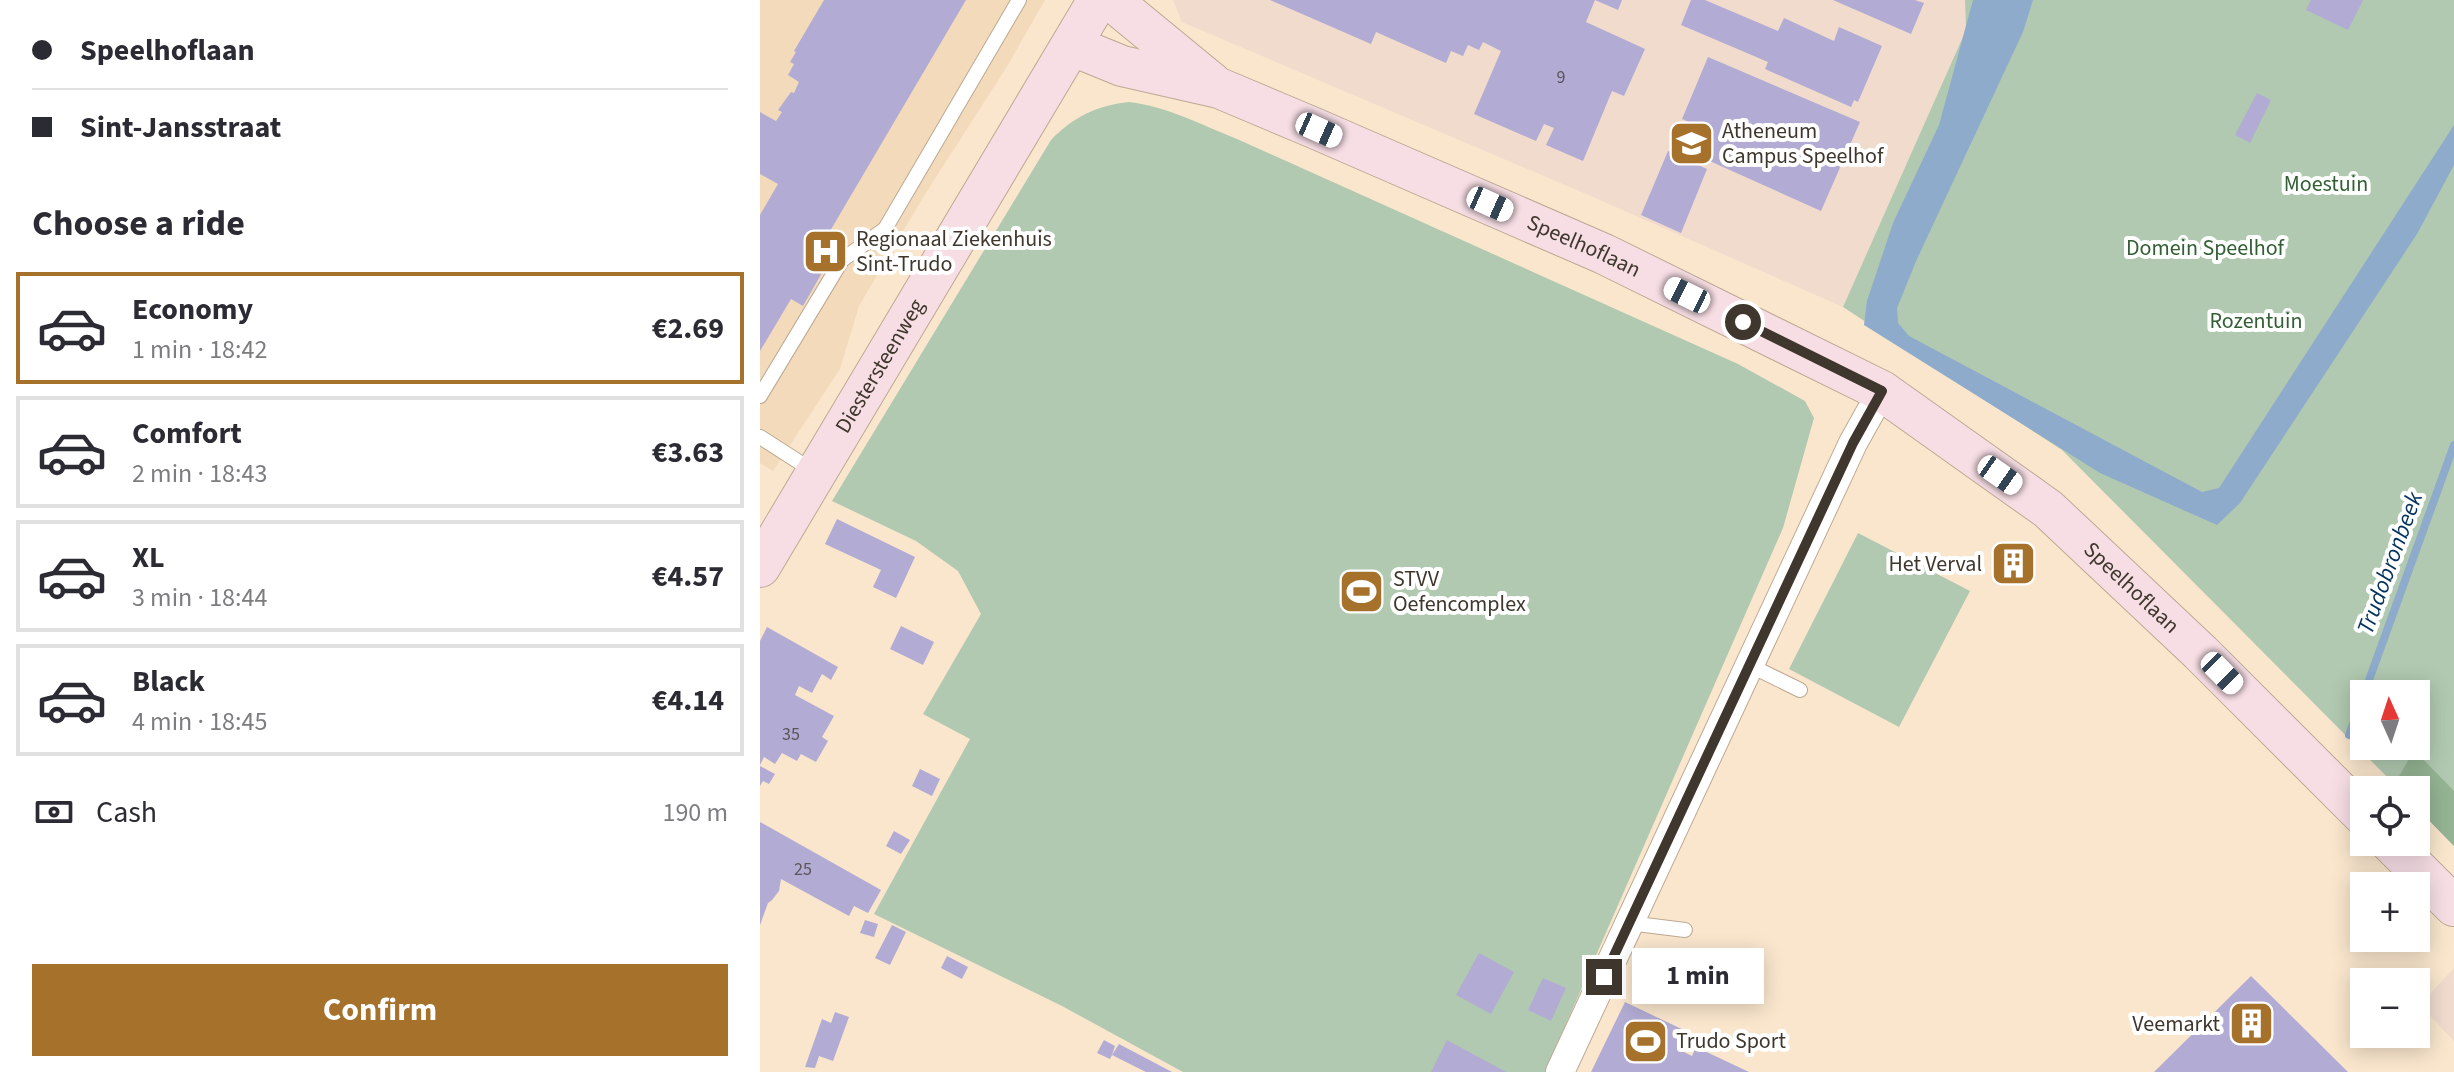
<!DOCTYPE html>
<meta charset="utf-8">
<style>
body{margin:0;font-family:"Source Sans 3",sans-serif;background:#f7f7f7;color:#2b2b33;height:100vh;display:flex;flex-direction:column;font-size:30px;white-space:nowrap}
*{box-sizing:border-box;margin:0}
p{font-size:26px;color:#7c7c81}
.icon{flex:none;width:44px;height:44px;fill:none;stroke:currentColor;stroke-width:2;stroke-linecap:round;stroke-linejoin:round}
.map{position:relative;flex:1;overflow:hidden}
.sheet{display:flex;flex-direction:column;background:#fff;width:760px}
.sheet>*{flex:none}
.guide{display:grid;align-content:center;height:176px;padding:0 32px;background:#fff}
.needle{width:52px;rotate:357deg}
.buttons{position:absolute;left:1590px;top:680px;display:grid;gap:16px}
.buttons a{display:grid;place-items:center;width:80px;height:80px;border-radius:0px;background:#fff;box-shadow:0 4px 20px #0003;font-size:40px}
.end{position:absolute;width:36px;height:36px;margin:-18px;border:10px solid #3f372d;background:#fff;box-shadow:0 0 0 4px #fff}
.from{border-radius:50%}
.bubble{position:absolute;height:56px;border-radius:0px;background:#fff;box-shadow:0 4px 20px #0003;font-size:26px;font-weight:700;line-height:56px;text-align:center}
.car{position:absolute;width:24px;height:48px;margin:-24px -12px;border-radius:10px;box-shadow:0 0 6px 2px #0007;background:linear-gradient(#fff 24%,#345 0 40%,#fff 0 76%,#345 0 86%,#fff 0)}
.guide b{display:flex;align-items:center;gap:28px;height:76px;font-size:30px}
.guide b+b{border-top:2px solid #e1e1e2}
.guide i{width:20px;height:20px;background:#2b2b33}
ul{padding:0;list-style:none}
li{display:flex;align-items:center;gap:24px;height:112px;margin:0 16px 12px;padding:0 16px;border:4px solid #e1e1e2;border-radius:0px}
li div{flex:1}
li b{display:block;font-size:30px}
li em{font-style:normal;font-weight:700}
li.current{border-color:#a6712b}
li>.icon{width:72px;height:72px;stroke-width:1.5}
h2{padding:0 32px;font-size:36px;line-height:96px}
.pay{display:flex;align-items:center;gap:20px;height:88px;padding:0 32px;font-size:30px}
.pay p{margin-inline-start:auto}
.action{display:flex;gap:16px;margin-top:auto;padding:16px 32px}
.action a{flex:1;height:92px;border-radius:0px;background:#a6712b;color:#fff;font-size:32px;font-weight:700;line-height:92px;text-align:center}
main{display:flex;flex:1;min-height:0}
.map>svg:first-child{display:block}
</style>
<main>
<section class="sheet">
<div class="guide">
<b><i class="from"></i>Speelhoflaan</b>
<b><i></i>Sint-Jansstraat</b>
</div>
<h2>Choose a ride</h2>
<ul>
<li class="current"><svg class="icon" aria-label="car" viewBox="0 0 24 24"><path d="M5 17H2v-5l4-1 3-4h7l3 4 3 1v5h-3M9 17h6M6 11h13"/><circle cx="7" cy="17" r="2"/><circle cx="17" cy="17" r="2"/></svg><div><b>Economy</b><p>1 min · 18:42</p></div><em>€2.69</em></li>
<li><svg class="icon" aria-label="car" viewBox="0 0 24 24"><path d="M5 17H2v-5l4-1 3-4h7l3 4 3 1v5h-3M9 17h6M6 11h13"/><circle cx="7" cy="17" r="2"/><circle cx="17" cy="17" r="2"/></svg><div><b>Comfort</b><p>2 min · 18:43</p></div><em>€3.63</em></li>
<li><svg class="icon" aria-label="car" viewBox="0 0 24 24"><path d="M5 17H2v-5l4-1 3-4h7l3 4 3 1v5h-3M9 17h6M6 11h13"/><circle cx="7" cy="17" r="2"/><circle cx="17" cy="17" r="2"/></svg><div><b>XL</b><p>3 min · 18:44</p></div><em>€4.57</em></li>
<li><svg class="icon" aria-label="car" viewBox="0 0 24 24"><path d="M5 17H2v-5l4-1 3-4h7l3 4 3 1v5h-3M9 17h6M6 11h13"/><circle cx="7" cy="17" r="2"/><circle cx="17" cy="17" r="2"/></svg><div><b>Black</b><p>4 min · 18:45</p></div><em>€4.14</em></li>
</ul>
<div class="pay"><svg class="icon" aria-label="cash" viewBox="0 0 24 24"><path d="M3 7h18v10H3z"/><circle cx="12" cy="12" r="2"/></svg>Cash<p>190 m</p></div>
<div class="action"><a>Confirm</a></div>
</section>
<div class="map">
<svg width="1694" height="1072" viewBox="0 0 1694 1072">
<rect width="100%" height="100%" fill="#fae6cd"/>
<path fill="#f2dabb" d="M0,0h285l-39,68 -84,131 -63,107 -19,63 -67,102 -13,-8z"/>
<path fill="#f0dbce" d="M1694,968v73l-34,-36z"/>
<path fill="#f0dbcd" d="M413,0h792l1,30 -123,277 -250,-110 -411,-175z"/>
<g fill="#b1c9b0" fill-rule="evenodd">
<path d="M1205,0h489v846l-38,-39v-17h-16l-338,-340 -219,-143 123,-277zM1604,694h52v52h-52z"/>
<path d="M369,102c37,4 73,23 108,37l501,225 67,37 9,17 -31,110 -238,544h-362l-121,-66 -188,-92 96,-175 -47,-25 58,-100 -23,-43 -42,-30 -84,-40 219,-361c22,-23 47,-35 78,-38z"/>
<path d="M1098,533l112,58 -71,136 -110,-58z"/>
</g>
<path fill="#94b493" d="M1654,750l40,41v55l-38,-39v-17h-16l-6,-5z"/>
<path fill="#8eabcc" d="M1213,0h60l-10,32 -106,227 -20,49 1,15 11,13 293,156 17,-4 235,-363v40l-37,69 -177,269 -23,22 -117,-52 -236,-148 3,-24 26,-78 46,-98z"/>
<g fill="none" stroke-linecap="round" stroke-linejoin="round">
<g stroke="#8eabcc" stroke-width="8">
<path d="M1604,694l90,-249"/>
<path d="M1589,735l15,-40"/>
</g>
</g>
<g fill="#b2acd4">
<path d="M64,0h142l-143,243 12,7 -32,56 -12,-7 -31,52v-136l18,-31 -18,-10v-62l16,9 6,-9 -4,-2 13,-18 3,1 5,-11 -11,-7 6,-11 -4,-2 6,-10 -2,-1z"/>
<path d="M510,0h352l-4,10 -23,-10 -9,22 59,27 -21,47 -12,-5 -29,70 -37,-16 8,-17 -10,-4 -8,17 -62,-27 27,-63 -18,-9 -4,8 -11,-5 -5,11 -12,-5 -5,12 -70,-31 -5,12z"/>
<path d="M931,0h14l73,31 6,-13 50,23 5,-14 43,19 -24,56 -4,-2 -3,7 -86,-38 3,-7 -87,-37z"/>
<path d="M1073,0h82l9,3 -13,31z"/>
<path d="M1551,0h52l-15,30 -42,-20z"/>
<path d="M948,57l152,65 -39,89 -127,-57 11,-25 -23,-10z"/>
<path d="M1497,93l14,7 -21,43 -15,-8z"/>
<path d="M908,151l39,18 -26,64 -40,-18z"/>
<path d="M77,519l78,38 -19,41 -23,-11 8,-17 -56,-26z"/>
<path d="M1245,554l20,5 -4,16 -20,-5z"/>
<path d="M141,626l33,16 -11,23 -33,-16z"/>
<path d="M7,627l71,40 -7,13 -9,-6 -10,19 -13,-7 -4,9 39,21 -12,21 6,4 -12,21 -15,-8 -4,7 -15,-8 -7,11 -11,-7 -4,8v-124z"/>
<path d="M0,766l15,8 -6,10 -6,-3 -3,5z"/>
<path d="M160,769l20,10 -8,17 -20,-10z"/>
<path d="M0,822l121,68 -13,23 -14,-7 -5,10 -68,-37 -2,12 -7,9 -4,3 -8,22z"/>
<path d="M134,831l16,9 -9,14 -15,-8z"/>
<path d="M105,920l13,4 -4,13 -14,-4z"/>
<path d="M132,925l14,7 -16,33 -15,-7z"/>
<path d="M719,953l35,19 -23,42 -35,-19z"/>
<path d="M187,956l21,11 -6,12 -21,-11z"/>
<path d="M1491,976l97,96h-194z"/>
<path d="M783,978l23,10 -15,33 -23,-11z"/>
<path d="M865,1002l63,30 -8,18 12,6 4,-9 53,25h-158z"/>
<path d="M75,1012l14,5 -16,44 -14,-5 -4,12 -10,-1 17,-48 9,4z"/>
<path d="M344,1040l11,6 -3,9 7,-11 53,28h-26l-34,-17 -2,4 -13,-6z"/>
<path d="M687,1040l59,32h-75z"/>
</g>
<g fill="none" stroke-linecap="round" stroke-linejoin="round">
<defs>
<g id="lane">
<path d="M0,396l82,-136 43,-31 134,-229"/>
<path d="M0,437l53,34"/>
<path d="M989,665l51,25"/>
<path d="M869,923l56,7"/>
</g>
<path id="street" d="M800,1072l293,-629 29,-52"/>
<g id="secondary">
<path d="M351,0l101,83"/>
<path id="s1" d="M313,46l49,20 97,22 95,40 290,126 278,137 166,118 152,143 164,164"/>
<path id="s2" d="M0,567l338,-567"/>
<path d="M1630,842l64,64"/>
</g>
</defs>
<use href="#lane" stroke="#bda992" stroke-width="16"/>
<use href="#street" stroke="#bda992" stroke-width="30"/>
<use href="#secondary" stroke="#bda992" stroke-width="42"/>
<use href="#lane" stroke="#fff" stroke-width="14"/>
<use href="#street" stroke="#fff" stroke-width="28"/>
<use href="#secondary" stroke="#f7dee5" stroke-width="40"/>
</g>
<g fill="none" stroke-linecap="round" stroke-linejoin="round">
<path stroke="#3f372d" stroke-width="10" d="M844,977l249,-534 29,-52 -139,-69"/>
</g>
<defs>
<symbol id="school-square" viewBox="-11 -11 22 22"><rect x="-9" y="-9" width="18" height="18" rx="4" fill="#a6712b" stroke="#fff"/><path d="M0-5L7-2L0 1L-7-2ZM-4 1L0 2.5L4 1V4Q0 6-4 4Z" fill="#fff"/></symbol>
<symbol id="hospital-square" viewBox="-11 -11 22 22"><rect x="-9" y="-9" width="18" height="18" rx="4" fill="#a6712b" stroke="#fff"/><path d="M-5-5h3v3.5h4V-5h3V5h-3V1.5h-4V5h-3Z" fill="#fff"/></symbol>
<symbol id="building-square" viewBox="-11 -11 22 22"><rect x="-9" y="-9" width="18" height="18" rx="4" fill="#a6712b" stroke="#fff"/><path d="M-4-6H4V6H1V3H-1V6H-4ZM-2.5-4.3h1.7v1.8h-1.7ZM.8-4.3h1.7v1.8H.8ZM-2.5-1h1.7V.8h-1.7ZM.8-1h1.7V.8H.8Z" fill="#fff"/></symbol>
<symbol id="stadium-square" viewBox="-11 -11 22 22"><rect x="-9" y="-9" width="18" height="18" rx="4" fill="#a6712b" stroke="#fff"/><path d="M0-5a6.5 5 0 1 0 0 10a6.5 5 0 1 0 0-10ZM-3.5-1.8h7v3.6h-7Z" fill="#fff"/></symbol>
</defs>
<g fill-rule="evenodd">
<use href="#school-square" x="906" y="118" width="51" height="51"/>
<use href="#hospital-square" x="40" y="226" width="51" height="51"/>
<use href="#building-square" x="1228" y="538" width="51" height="51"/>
<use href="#stadium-square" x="576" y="566" width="51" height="51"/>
<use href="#building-square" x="1466" y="998" width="51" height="51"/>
<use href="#stadium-square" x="860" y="1016" width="51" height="51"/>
</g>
<g text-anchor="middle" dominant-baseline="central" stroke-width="8" stroke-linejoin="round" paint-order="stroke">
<g font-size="18" fill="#5c5457">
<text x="801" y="77">9</text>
<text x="31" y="734">35</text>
<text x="43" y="869">25</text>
</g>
<g font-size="22" fill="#3f372d" stroke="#fff" text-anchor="start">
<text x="962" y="131">Atheneum<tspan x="962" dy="25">Campus Speelhof</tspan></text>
<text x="96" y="239">Regionaal Ziekenhuis<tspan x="96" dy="25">Sint-Trudo</tspan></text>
<text x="1222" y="564" text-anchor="end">Het Verval</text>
<text x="633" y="579">STVV<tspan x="633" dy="25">Oefencomplex</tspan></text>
<text x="1460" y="1024" text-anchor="end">Veemarkt</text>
<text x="916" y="1041">Trudo Sport</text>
</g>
<g font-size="22" fill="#326034" stroke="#fff">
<text x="1566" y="184">Moestuin</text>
<text x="1445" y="248">Domein Speelhof</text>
<text x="1496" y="321">Rozentuin</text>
</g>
<g font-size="22" fill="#3f372d" stroke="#fff">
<text stroke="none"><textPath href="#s1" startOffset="550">Speelhoflaan</textPath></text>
<text stroke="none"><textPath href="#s2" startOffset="234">Diestersteenweg</textPath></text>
<text stroke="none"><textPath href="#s1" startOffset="1200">Speelhoflaan</textPath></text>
</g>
<g font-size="24" font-style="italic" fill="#04325c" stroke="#fff">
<text transform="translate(1630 563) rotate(-70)">Trudobronbeek</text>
</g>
</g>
</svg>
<div class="buttons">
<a><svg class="needle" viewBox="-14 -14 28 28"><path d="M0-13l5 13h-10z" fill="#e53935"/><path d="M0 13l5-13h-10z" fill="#7c7c81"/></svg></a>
<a><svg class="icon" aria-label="locate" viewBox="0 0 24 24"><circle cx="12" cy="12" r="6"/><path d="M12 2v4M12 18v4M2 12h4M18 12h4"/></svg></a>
<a>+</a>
<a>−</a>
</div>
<i class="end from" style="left:983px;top:322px"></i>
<i class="end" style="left:844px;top:977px"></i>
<div class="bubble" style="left:872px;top:948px;width:132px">1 min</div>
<i class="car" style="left:559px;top:130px;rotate:114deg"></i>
<i class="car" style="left:730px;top:204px;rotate:114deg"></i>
<i class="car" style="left:927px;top:295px;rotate:296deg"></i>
<i class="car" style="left:1240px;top:475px;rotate:125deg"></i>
<i class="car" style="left:1462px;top:673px;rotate:135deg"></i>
</div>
</main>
